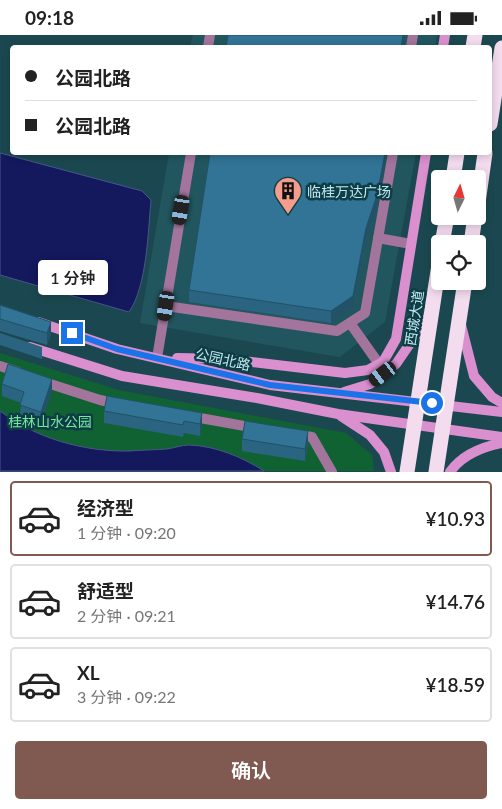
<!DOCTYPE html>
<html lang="zh">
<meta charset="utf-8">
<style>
body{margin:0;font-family:Lato,"Noto Sans SC",sans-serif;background:#f6f6f6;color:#222;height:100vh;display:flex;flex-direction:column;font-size:19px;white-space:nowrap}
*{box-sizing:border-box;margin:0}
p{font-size:16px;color:#767676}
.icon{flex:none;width:28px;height:28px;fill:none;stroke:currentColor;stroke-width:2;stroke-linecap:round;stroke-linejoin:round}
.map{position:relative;height:437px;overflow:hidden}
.side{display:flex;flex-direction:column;background:#fff;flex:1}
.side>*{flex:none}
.guide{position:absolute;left:10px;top:10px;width:482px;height:110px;border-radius:5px;box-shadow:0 2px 8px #0003;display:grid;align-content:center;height:110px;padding:0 15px;background:#fff}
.needle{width:32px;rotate:5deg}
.controls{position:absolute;left:431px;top:135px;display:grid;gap:10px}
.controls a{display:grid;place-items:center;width:55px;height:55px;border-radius:5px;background:#fff;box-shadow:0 2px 8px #0003;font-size:25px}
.end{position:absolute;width:22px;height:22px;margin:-11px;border:6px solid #1a73e8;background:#fff;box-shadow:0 0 0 2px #fff}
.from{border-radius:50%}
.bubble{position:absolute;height:35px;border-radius:5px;background:#fff;box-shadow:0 2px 8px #0003;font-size:16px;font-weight:600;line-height:35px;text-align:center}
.car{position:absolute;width:15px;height:30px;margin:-15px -8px;border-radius:6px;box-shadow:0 0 4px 1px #0007;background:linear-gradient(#222 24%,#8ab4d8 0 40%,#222 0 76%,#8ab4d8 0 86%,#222 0)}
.guide b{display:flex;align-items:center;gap:18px;height:48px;font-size:19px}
.guide b+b{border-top:1px solid #e0e0e0}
.guide i{width:12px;height:12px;background:#222}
ul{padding:9px 0 0;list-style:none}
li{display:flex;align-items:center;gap:15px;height:75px;margin:0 10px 8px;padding:0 5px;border:2px solid #e0e0e0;border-radius:5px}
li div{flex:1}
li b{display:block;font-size:19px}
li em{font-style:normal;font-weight:600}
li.current{border-color:#805951}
li>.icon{width:45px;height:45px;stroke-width:1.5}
.primary-button{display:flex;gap:10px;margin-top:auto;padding:10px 15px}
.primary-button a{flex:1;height:58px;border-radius:5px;background:#805951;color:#fff;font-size:20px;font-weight:600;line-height:58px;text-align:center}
.status{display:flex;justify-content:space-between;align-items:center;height:35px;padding:0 25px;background:#fff;direction:ltr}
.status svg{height:14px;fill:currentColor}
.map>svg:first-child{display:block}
</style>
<div class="status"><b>09:18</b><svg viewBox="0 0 49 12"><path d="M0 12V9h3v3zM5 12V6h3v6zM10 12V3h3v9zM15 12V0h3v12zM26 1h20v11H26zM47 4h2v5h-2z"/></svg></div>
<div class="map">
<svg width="502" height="437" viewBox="0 0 502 437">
<rect width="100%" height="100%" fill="#1b4850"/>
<g fill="#22565f">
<path d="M193,0h244l-2,12h-245z"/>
<path d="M169,118h247l-31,169 -45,35 -200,-34z"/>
</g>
<path fill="#106233" d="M0,318l119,37 227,43 26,22 2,16h-374z"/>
<g fill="#14185d" stroke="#485689">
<path d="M0,118l142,38 9,9c-3,32 -4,86 -22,112l-129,-37z"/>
<path d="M0,376c35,27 84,41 129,40 12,-1 25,-1 38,-2 7,-1 15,-4 22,-4 27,1 53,12 75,26h-264z"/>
</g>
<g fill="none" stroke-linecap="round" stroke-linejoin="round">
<g stroke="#a3749c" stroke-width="10">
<path d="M208,12l2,-12"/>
<path d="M411,12l2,-12"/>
<path d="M378,203l33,6"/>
<path d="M166,271l171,25 28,-18 28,-160"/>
<path d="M350,288l29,41"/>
<path d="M157,323l34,-205"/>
<path d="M0,331l18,6"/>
<path d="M41,346l59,19 18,4"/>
<path d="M189,381l67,12"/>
<path d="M295,399l17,3 20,35"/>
</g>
<g stroke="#da8fce" stroke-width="10">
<path d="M443,12l2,-12"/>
<path d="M38,287l79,27 153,36 232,27"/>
<path d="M461,290l13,51 18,21 10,6"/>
<path d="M30,312l92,29 135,22 81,16 164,23"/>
<path d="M177,323l49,1 119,14 23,-3 15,-8 13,-23 30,-186"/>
<path d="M344,357l26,-8 26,-20 33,-48"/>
<path d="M341,381l29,19 14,17 7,20"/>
<path d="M450,437c12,-17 32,-25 52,-29"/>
</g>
<g stroke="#f4dcef" stroke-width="15">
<path d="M473,12l2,-12"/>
<path d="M490,89l12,-76"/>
<path d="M453,144l4,-26"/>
<path d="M478,168l7,-50"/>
<path d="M442,209l5,-28"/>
<path d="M471,209l4,-28"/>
<path d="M407,437l33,-214"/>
<path d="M436,437l29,-191"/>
</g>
</g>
<g fill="#2a6480">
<path d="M377,172l-11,33 -13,68 -22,15 -142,-21v-12z"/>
<path d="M0,270l51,29 -4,11 -47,-14z"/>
<path d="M0,298l42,14v12l-42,-14z"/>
<path d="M2,349l50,7 -11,33 -21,-7 1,-14 -19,-7z"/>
<path d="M104,376l98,2v12l-2,11 -16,-3 -1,4 -79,-14z"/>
<path d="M242,404l66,4 -3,18 -63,-10z"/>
</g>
<g fill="#225168">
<path d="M403,0h2l-2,12h-2z"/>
<path d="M385,118h2l-10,54 -11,33 -13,68 -22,15v-12l35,-83z"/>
<path d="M51,287v12l-4,11v-12z"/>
<path d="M52,344v12l-11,33v-12z"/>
<path d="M202,378v12l-2,11v-12z"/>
<path d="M308,396v12l-3,18v-12z"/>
</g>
<g fill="#317495" stroke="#225168">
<path d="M228,0h175l-2,12h-175z"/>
<path d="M210,118h175l-8,42 -11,33 -13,68 -22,15 -142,-21z"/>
<path d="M0,270l51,17 -4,11 -47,-14z"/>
<path d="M8,329l44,15 -11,33 -21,-7 4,-13 -22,-8z"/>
<path d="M107,361l95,17 -2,11 -16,-3 -1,4 -79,-14z"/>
<path d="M245,386l63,10 -3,18 -63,-10z"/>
</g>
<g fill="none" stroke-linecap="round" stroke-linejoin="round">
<path stroke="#1a73e8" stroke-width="6" d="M72,298l45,16 153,36 162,18"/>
</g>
<defs>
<symbol id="building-pin" viewBox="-11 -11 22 30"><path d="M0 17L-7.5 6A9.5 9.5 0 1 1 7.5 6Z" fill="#f49d8b" stroke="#0e3d46"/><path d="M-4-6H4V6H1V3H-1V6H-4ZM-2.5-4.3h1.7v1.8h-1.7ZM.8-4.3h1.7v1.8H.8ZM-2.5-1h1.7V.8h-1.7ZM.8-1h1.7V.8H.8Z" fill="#111"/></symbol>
</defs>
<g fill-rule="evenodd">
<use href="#building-pin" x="272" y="140" width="32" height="43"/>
</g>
<g text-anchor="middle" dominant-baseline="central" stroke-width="5" stroke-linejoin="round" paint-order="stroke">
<g font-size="14" fill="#c0e7ef" stroke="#0e3d46" text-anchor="start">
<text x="307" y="156">临桂万达广场</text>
</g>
<g font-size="14" fill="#c0e7ef" stroke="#0e3d46">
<text transform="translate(414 283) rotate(-81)">西城大道</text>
<text transform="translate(223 324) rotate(13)">公园北路</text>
</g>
<g font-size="14" fill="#77e79b" stroke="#0e3d46">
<text x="50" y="386">桂林山水公园</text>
</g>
</g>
</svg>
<div class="controls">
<a><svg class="needle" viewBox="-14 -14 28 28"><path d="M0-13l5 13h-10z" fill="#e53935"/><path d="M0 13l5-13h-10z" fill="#767676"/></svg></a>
<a><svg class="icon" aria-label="locate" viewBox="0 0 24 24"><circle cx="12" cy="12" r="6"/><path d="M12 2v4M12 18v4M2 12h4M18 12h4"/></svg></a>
</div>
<i class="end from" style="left:432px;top:368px"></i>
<i class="end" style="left:72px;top:298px"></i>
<div class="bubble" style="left:38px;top:225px;width:70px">1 分钟</div>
<i class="car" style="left:181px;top:175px;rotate:189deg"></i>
<i class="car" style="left:166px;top:271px;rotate:189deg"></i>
<i class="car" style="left:383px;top:339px;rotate:233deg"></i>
<div class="guide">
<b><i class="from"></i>公园北路</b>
<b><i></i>公园北路</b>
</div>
</div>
<section class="side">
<ul>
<li class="current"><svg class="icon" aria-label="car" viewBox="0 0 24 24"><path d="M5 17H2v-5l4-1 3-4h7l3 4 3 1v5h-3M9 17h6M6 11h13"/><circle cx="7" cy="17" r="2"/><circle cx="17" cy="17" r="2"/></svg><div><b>经济型</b><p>1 分钟 · 09:20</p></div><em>¥10.93</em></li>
<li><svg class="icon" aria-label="car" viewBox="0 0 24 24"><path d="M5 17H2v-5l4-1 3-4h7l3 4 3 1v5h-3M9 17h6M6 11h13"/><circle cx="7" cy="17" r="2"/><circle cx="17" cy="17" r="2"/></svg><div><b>舒适型</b><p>2 分钟 · 09:21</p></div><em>¥14.76</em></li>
<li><svg class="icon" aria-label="car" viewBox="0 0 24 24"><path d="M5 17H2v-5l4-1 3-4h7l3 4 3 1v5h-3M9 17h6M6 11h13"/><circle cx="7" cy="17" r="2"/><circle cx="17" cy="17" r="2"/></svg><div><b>XL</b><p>3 分钟 · 09:22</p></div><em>¥18.59</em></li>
</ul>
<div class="primary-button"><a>确认</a></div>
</section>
